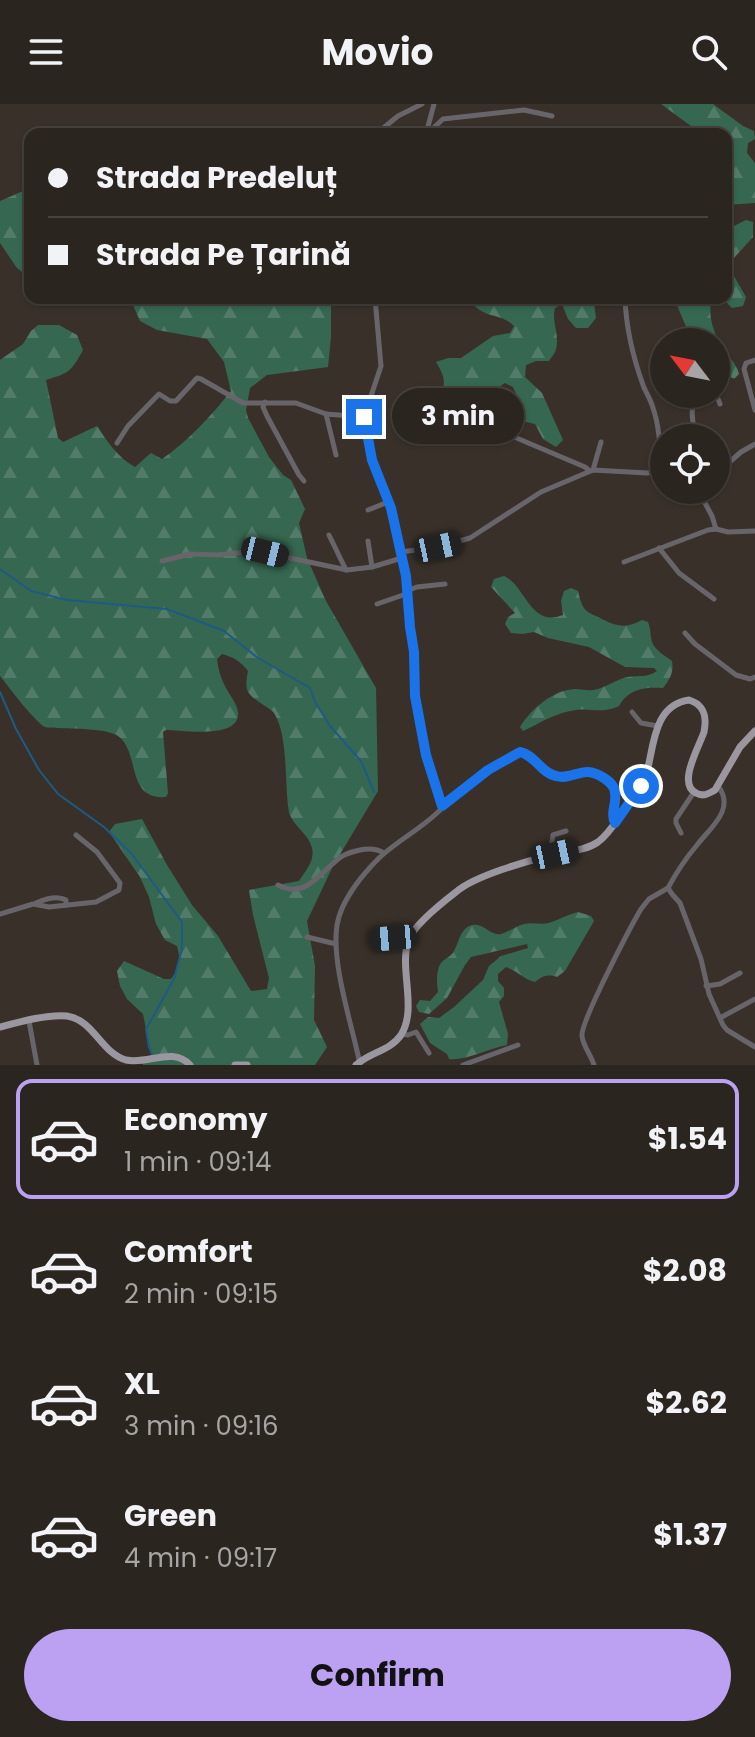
<!DOCTYPE html>
<meta charset="utf-8">
<style>
body{margin:0;font-family:Poppins,sans-serif;background:#332d28;color:#f1f3f6;height:100vh;display:flex;flex-direction:column;font-size:30px;white-space:nowrap}
*{box-sizing:border-box;margin:0}
p{font-size:26px;color:#a6a5a4}
.icon{flex:none;width:44px;height:44px;fill:none;stroke:currentColor;stroke-width:2;stroke-linecap:round;stroke-linejoin:round}
.map{position:relative;height:961px;overflow:hidden}
.panel{display:flex;flex-direction:column;background:#2b251f;flex:1}
.panel>*{flex:none}
.hud{position:absolute;left:24px;top:24px;width:708px;height:176px;border-radius:16px;box-shadow:0 2px 6px #0004,0 0 0 2px #47423d;display:grid;align-content:center;height:176px;padding:0 24px;background:#2b251f}
.needle{width:52px;rotate:302deg}
.tools{position:absolute;left:650px;top:224px;display:grid;gap:16px}
.tools a{display:grid;place-items:center;width:80px;height:80px;border-radius:50%;background:#2b251f;box-shadow:0 2px 6px #0004,0 0 0 2px #47423d;font-size:40px}
.end{position:absolute;width:36px;height:36px;margin:-18px;border:10px solid #1a73e8;background:#fff;box-shadow:0 0 0 4px #fff}
.from{border-radius:50%}
.bubble{position:absolute;height:56px;border-radius:28px;background:#2b251f;box-shadow:0 2px 6px #0004,0 0 0 2px #47423d;font-size:26px;font-weight:700;line-height:56px;text-align:center}
.car{position:absolute;width:24px;height:48px;margin:-24px -12px;border-radius:10px;box-shadow:0 0 6px 2px #0007;background:linear-gradient(#222 24%,#8ab4d8 0 40%,#222 0 76%,#8ab4d8 0 86%,#222 0)}
.hud b{display:flex;align-items:center;gap:28px;height:76px;font-size:30px}
.hud b+b{border-top:2px solid #47423d}
.hud i{width:20px;height:20px;background:#f1f3f6}
ul{padding:14px 0 0;list-style:none}
li{display:flex;align-items:center;gap:24px;height:120px;margin:0 16px 12px;padding:0 8px;border:4px solid transparent;border-radius:16px}
li div{flex:1}
li b{display:block;font-size:30px}
li em{font-style:normal;font-weight:700}
li.on{border-color:#bca0f2}
li>.icon{width:72px;height:72px;stroke-width:1.5}
.button{display:flex;gap:16px;margin-top:auto;padding:16px 24px}
.button a{flex:1;height:92px;border-radius:48px;background:#bca0f2;color:#111;font-size:32px;font-weight:700;line-height:92px;text-align:center}
header{display:flex;justify-content:space-between;align-items:center;height:104px;padding:0 24px;background:#2b251f;font-size:36px;font-weight:700}
.map>svg:first-child{display:block}
</style>
<header><svg class="icon" aria-label="menu" viewBox="0 0 24 24"><path d="M4 6h16M4 12h16M4 18h16"/></svg>Movio<svg class="icon" aria-label="search" viewBox="0 0 24 24"><circle cx="10" cy="10" r="6"/><path d="M15 15l6 6"/></svg></header>
<div class="map">
<svg width="755" height="961" viewBox="0 0 755 961">
<defs>
<pattern id="forest-firs" width="22" height="20" patternUnits="userSpaceOnUse" patternTransform="scale(2)"><rect width="22" height="20" fill="#366751"/><path d="M5 1l3.5 6h-7zM16 11l3.5 6h-7z" fill="#527c69"/></pattern>
</defs>
<rect width="100%" height="100%" fill="#393129"/>
<g fill="url(#forest-firs)">
<path d="M661,0h52l30,22 11,5 1,8 -7,4 -1,10 8,10v40l-29,2v-71h-28l-3,-5z"/>
<path d="M30,84v90l-13,-10 -17,-25v-42z"/>
<path d="M746,116l7,2v15l-19,21 -3,13 15,26 -3,9 -11,2 -10,-10h4v-71l4,1z"/>
<path d="M130,194h201v39l-3,30 -61,8 -17,13 -4,22 2,8 21,39 14,18 8,5 14,29 -6,14 8,35 19,43 50,87 2,103 -45,75 -26,55 8,45 -1,54 13,27 -12,18h-172v-5l9,-1 -9,-45 -16,-15 -7,-13 -3,-15 7,-10 40,18h7c8,-11 10,-20 6,-33l-12,-6 -9,-16 -7,-27 -9,-20 -31,-45 6,-8 27,-5 25,46 25,40 26,31 33,55 16,-2 2,-11 -16,-63 -4,-25 50,-9c7,-11 16,-20 13,-33 -3,-14 -20,-23 -23,-36 -5,-28 0,-75 -15,-99 -2,-3 -6,-5 -9,-7 -18,-12 -21,-14 -17,-35 -7,-9 -14,-14 -26,-17l-5,5c1,9 3,17 7,25 4,9 13,19 14,28 3,28 -56,18 -72,18l-3,2 5,61 -2,4c-41,3 -25,-44 -48,-61 -11,-8 -47,-7 -61,-8 -4,-1 -8,0 -12,-1 -10,-5 -37,-41 -45,-51v-316l23,-16 8,-13 7,-6h21l18,10 6,15c-12,22 -14,23 -37,30l12,58 5,4 34,-16c10,15 21,32 38,41l16,-14 11,6c26,-18 50,-44 69,-68l-7,-29 -17,-23 -50,-9 -17,-9z"/>
<path d="M473,194h116l5,4 2,16 -8,10h-12l-8,-9 -6,-15 -7,4c-4,13 5,27 1,41 -1,5 -5,8 -7,12h-13l-10,4 -1,12 17,16 21,47 -7,7 -13,-8 -8,-15 -13,-3 -5,-6 1,-16 -5,-12 -8,-4c-9,5 -6,9 -12,16 -7,9 -40,10 -51,8 -4,-22 10,-19 -6,-45l12,-4h13l32,-22 17,-3 4,-7c-14,-14 -28,-6 -43,-24z"/>
<path d="M674,194h39c-7,14 1,36 9,49 6,10 14,15 17,27l-5,5 -18,-10v-27h-38l9,-13z"/>
<path d="M504,472c22,10 26,52 59,39l-2,-14 3,-10 7,-3 7,3c5,22 8,20 26,29 14,7 24,8 38,0l6,2c3,7 2,13 4,20 3,8 13,14 20,19 2,11 -2,18 -9,27 -15,-1 -30,0 -40,12 -5,6 -2,6 -9,8 -13,5 -25,0 -38,2 -19,2 -36,13 -53,21l-3,-4c11,-18 33,-37 55,-38 6,0 12,2 18,1 11,-1 23,-11 35,-13 12,-2 19,1 29,-6l-3,-3 -29,-1 -36,-20 -41,-9 -14,-6 -12,2 -11,-1 -6,-9 3,-7 7,-4 -24,-26 3,-8z"/>
<path d="M578,808l13,4 3,5 -29,50 -8,6c-10,-3 -15,-1 -22,5 -12,-3 -18,-11 -29,-15l-8,7v7l6,7v8l-5,6 9,32 -1,11c-18,3 -41,16 -58,14l-2,-5 -17,-11 -10,-19 8,-7 11,1 15,-11 29,-27 6,-14 12,-10 27,-8 -1,-4 -56,13 -6,8 -18,33 -18,16 -10,-2 -3,-6 4,-6 10,1 8,-9c-1,-8 -2,-17 1,-25 2,-7 8,-8 13,-13 7,-8 7,-27 21,-29 11,-2 17,11 28,9 8,-2 15,-8 23,-10 8,-2 17,1 25,-1 9,-3 18,-8 29,-11z"/>
</g>
<g fill="none" stroke-linecap="round" stroke-linejoin="round">
<g stroke="#1d5b85" stroke-width="2">
<path d="M0,465l31,22 36,9 100,9 57,22 34,27 52,30 5,14 15,24 31,35 13,31"/>
<path d="M0,588l16,37 23,41 19,24 46,33 27,26 51,69v27l-8,30 -28,50 3,18 4,10"/>
</g>
<g stroke="#68656a" stroke-width="5">
<path d="M376,30l22,-18 24,-12"/>
<path d="M426,30l8,-30"/>
<path d="M427,30l16,-15 81,-9 28,6"/>
<path d="M375,194l6,68 -17,51 8,43 19,48 11,50 4,18 4,51 4,25 1,44 11,59 16,50"/>
<path d="M625,194c1,30 8,59 18,87 3,8 8,15 10,23 7,20 7,42 8,63"/>
<path d="M755,256l-9,3 -2,6 11,41"/>
<path d="M716,290l4,10"/>
<path d="M265,298l-2,5 4,9 32,59 5,6"/>
<path d="M326,310l10,41"/>
<path d="M468,319l32,8 85,36 5,4"/>
<path d="M695,334c-1,-17 -9,-33 7,-44"/>
<path d="M117,339l11,-17 31,-32 11,7h6l21,-23 4,1 42,24h53l30,11 38,3"/>
<path d="M593,366l8,-28"/>
<path d="M716,370l25,-22 14,-8"/>
<path d="M698,386l14,26 4,13"/>
<path d="M368,406l20,-8"/>
<path d="M329,431l17,35"/>
<path d="M368,437l4,26"/>
<path d="M659,444l20,25 35,26"/>
<path d="M401,448l37,-5 32,-9 71,-46 52,-22 54,3 17,-2"/>
<path d="M162,457l28,-7 27,1 40,-4 90,19 25,-3 30,-9"/>
<path d="M624,458l84,-32 8,-1 12,3 27,-1"/>
<path d="M406,487l11,-4 28,-3"/>
<path d="M377,500l29,-10"/>
<path d="M685,529l10,11 41,31 14,4 5,-2"/>
<path d="M632,608l9,11 17,3"/>
<path d="M718,682c18,23 -8,42 -21,59 -11,13 -21,28 -29,43l4,6 8,9 21,56 8,35 14,31 4,5 28,17"/>
<path d="M681,729l-5,-10v-4l18,-27"/>
<path d="M550,751l3,-20 13,-4"/>
<path d="M278,781c27,14 40,-10 59,-25 6,-6 14,-8 23,-10 9,-2 16,-2 24,3"/>
<path d="M36,799c9,-4 21,-8 30,-3v5"/>
<path d="M0,810l33,-10 16,3 47,-5 23,-12 1,-7 -23,-31 -21,-17"/>
<path d="M307,833l29,7"/>
<path d="M376,835l34,-2"/>
<path d="M706,882l14,-2 20,-11"/>
<path d="M720,914l35,-19"/>
<path d="M29,917l8,44"/>
<path d="M401,930l7,1 8,-3 13,21"/>
<path d="M360,960c-8,-39 -29,-101 -23,-139 4,-24 25,-50 42,-67 18,-17 40,-28 58,-45 21,-20 55,-52 83,-61 15,3 21,21 36,24 19,5 25,-13 48,2 6,3 10,7 11,14 2,11 -5,20 0,31"/>
<path d="M463,961l55,-20"/>
<path d="M594,961c-3,-10 -11,-19 -12,-29 -2,-13 49,-110 59,-127l8,-10 19,-11"/>
</g>
<g stroke="#9b97a1" stroke-width="7">
<path d="M0,923c19,-5 48,-13 67,-11 27,4 34,37 59,44 22,5 47,-14 64,5"/>
<path d="M235,961h12"/>
<path d="M356,961c14,-13 34,-14 45,-30 17,-27 -3,-68 8,-96 6,-15 34,-37 47,-47 18,-16 71,-31 96,-37 15,-4 33,-4 46,-13 11,-8 19,-22 27,-33 7,-9 16,-19 20,-30 9,-26 6,-74 44,-79 16,5 18,17 15,32 -5,15 -27,52 -8,61 7,4 12,1 19,-3l25,-43 15,-16"/>
</g>
</g>
<g fill="none" stroke-linecap="round" stroke-linejoin="round">
<path stroke="#1a73e8" stroke-width="10" d="M364,313l8,43 19,48 11,50 4,18 4,51 4,25 1,44 11,59 16,51 46,-36 32,-18c15,3 21,21 36,24 19,5 26,-13 48,2 6,4 11,8 11,15 2,11 -5,19 0,30l26,-37"/>
</g>
</svg>
<div class="tools">
<a><svg class="needle" viewBox="-14 -14 28 28"><path d="M0-13l5 13h-10z" fill="#e53935"/><path d="M0 13l5-13h-10z" fill="#a6a5a4"/></svg></a>
<a><svg class="icon" aria-label="locate" viewBox="0 0 24 24"><circle cx="12" cy="12" r="6"/><path d="M12 2v4M12 18v4M2 12h4M18 12h4"/></svg></a>
</div>
<i class="end from" style="left:641px;top:682px"></i>
<i class="end" style="left:364px;top:313px"></i>
<div class="bubble" style="left:392px;top:284px;width:132px">3 min</div>
<i class="car" style="left:438px;top:443px;rotate:78deg"></i>
<i class="car" style="left:265px;top:448px;rotate:104deg"></i>
<i class="car" style="left:555px;top:750px;rotate:78deg"></i>
<i class="car" style="left:393px;top:834px;rotate:265deg"></i>
<div class="hud">
<b><i class="from"></i>Strada Predeluț</b>
<b><i></i>Strada Pe Țarină</b>
</div>
</div>
<section class="panel">
<ul>
<li class="on"><svg class="icon" aria-label="car" viewBox="0 0 24 24"><path d="M5 17H2v-5l4-1 3-4h7l3 4 3 1v5h-3M9 17h6M6 11h13"/><circle cx="7" cy="17" r="2"/><circle cx="17" cy="17" r="2"/></svg><div><b>Economy</b><p>1 min · 09:14</p></div><em>$1.54</em></li>
<li><svg class="icon" aria-label="car" viewBox="0 0 24 24"><path d="M5 17H2v-5l4-1 3-4h7l3 4 3 1v5h-3M9 17h6M6 11h13"/><circle cx="7" cy="17" r="2"/><circle cx="17" cy="17" r="2"/></svg><div><b>Comfort</b><p>2 min · 09:15</p></div><em>$2.08</em></li>
<li><svg class="icon" aria-label="car" viewBox="0 0 24 24"><path d="M5 17H2v-5l4-1 3-4h7l3 4 3 1v5h-3M9 17h6M6 11h13"/><circle cx="7" cy="17" r="2"/><circle cx="17" cy="17" r="2"/></svg><div><b>XL</b><p>3 min · 09:16</p></div><em>$2.62</em></li>
<li><svg class="icon" aria-label="car" viewBox="0 0 24 24"><path d="M5 17H2v-5l4-1 3-4h7l3 4 3 1v5h-3M9 17h6M6 11h13"/><circle cx="7" cy="17" r="2"/><circle cx="17" cy="17" r="2"/></svg><div><b>Green</b><p>4 min · 09:17</p></div><em>$1.37</em></li>
</ul>
<div class="button"><a>Confirm</a></div>
</section>
